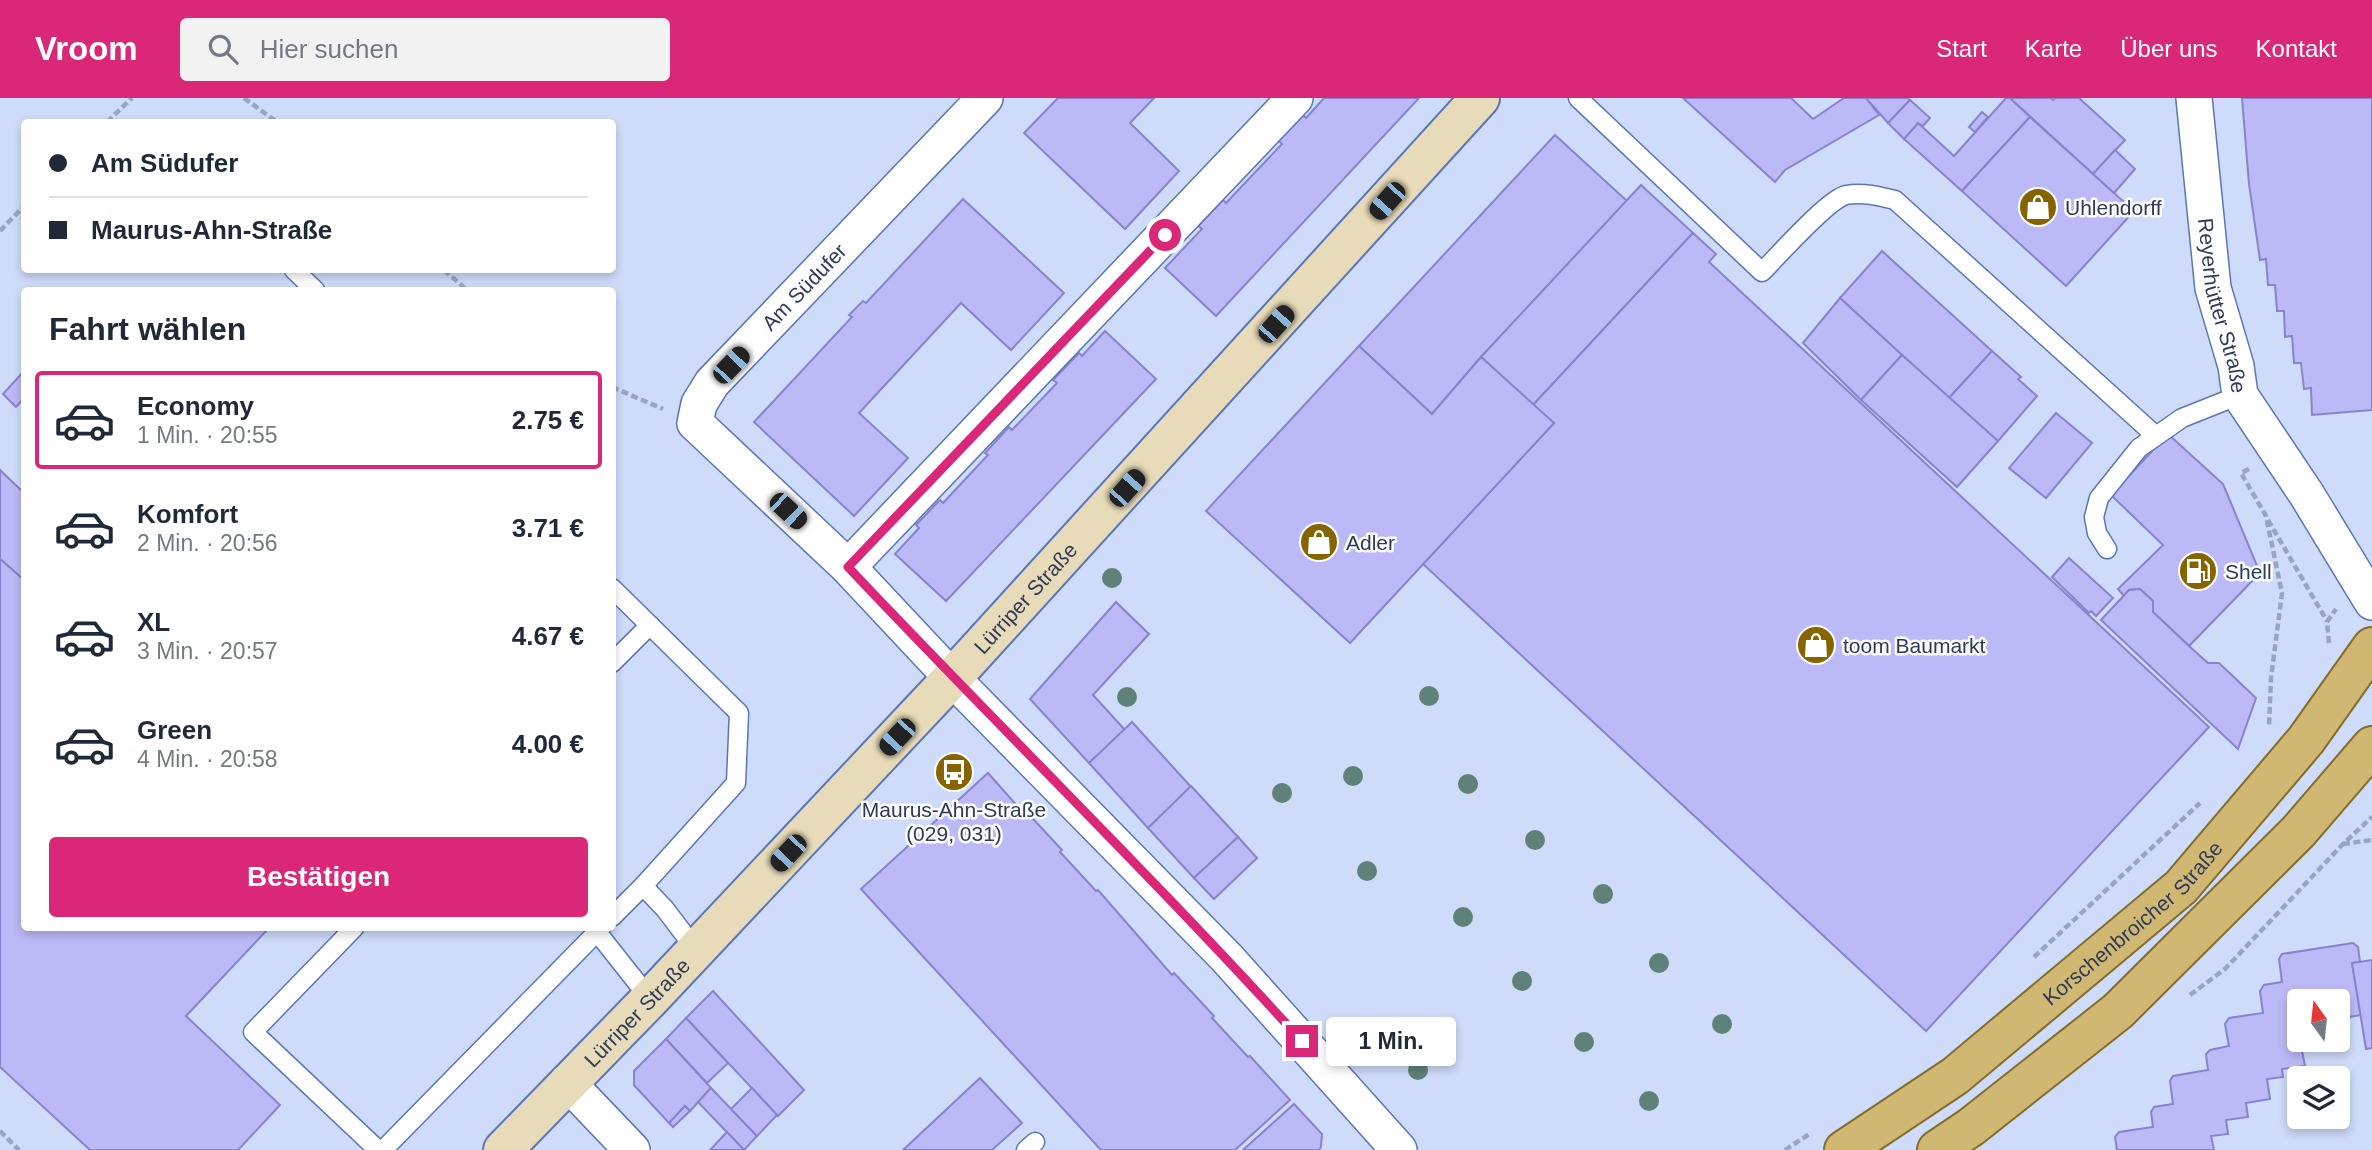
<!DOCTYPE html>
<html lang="de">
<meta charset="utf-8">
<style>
body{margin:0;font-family:Arial,sans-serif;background:#f2f2f3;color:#1f2937;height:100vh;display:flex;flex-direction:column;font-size:26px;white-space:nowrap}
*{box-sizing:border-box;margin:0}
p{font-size:23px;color:#747a83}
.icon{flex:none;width:38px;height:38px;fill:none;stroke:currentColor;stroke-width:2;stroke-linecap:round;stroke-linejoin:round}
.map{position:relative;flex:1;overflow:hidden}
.sheet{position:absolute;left:21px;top:189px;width:595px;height:644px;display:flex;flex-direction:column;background:#fff;border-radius:7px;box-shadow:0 4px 10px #0003}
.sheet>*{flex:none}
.banner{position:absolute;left:21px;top:21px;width:595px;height:154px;border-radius:7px;box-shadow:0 4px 10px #0003;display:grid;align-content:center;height:154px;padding:0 28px;background:#fff}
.needle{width:46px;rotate:345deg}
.controls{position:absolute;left:2287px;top:891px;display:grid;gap:14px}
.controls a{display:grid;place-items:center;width:63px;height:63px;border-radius:7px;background:#fff;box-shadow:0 4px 10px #0003;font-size:35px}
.end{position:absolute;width:32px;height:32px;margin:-16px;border:9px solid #db2777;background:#fff;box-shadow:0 0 0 4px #fff}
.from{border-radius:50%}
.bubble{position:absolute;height:49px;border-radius:7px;background:#fff;box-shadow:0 4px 10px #0003;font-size:23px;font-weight:600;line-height:49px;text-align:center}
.car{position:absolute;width:21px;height:42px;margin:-21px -10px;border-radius:9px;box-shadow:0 0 5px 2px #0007;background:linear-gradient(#222 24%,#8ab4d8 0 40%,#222 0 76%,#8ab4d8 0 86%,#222 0)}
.banner b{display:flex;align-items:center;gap:24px;height:66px;font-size:26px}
.banner b+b{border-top:2px solid #e0e1e3}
.banner i{width:18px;height:18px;background:#1f2937}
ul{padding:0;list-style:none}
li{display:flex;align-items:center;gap:21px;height:98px;margin:0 14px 10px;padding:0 14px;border:4px solid transparent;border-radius:7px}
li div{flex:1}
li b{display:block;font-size:26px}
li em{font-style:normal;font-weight:600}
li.on{border-color:#db2777}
li>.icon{width:63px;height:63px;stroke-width:1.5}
h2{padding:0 28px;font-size:32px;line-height:84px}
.action{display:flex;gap:14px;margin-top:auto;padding:14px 28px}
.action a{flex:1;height:80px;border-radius:7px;background:#db2777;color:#fff;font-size:28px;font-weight:600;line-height:80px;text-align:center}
header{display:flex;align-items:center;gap:42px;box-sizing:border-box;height:98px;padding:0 35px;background:#db2777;color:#fff}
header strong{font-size:33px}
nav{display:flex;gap:38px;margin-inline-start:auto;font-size:24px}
.search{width:490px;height:63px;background:#f2f2f3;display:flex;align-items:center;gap:18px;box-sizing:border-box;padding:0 24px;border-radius:7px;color:#747a83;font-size:26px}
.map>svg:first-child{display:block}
</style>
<header>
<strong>Vroom</strong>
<div class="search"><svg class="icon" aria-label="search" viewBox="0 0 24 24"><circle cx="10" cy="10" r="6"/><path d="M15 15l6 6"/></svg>Hier suchen</div>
<nav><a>Start</a><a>Karte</a><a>Über uns</a><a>Kontakt</a></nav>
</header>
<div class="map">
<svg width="2372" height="1052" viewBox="0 0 2372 1052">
<rect width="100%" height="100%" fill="#cedbf9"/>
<g fill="#bcb9f7" stroke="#8883cc" stroke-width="2">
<path d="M1058,0h96l-24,25 49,48 -54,58 -101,-96z"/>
<path d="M1324,0h95l-203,218 -51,-48 37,-39 -4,-3 25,-26 3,3 56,-59 -4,-4 25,-25 3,3z"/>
<path d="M1683,0h108l22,21 31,-21h22l13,17 -94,55 -10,12z"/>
<path d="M1866,0h41l3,2 -22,23z"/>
<path d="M2006,0h4l20,19 -68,74 -58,-52 14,-16 36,33z"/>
<path d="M2010,0h41l2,2 2,-2h24l46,42 -32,34z"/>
<path d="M2242,0h130v312l-60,5 -1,-27 -7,1 -3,-26h-7l-2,-27 -7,1 -1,-26h-7l-2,-26h-7l-2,-26 -6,1 -11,-76z"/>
<path d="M1910,2l20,18 -7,8 -5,-3 -14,16 -16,-16z"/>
<path d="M1982,14l6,5 -13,15 -6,-5z"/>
<path d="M2030,19l104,94 -68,75 -104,-95z"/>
<path d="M1555,37l72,66 -146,156 -49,57 -73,-68z"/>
<path d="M2115,52l20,19 -21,24 -21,-19z"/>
<path d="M1641,87l52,48 -160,172 -52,-48z"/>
<path d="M963,101l101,94 -53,57 -50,-47 -102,110 49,45 -54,58 -100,-94 98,-105 -3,-2 14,-14 3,2z"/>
<path d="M1693,135l23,21 -7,8 500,465 -283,304 -503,-467 131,-141 -21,-18z"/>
<path d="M1882,153l110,100 -43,47 -109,-100z"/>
<path d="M1840,200l62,57 -41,45 -58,-57z"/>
<path d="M1105,233l51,48 -210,222 -51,-47 24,-26 -3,-3 24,-25 3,3 45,-48 -3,-2 24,-26 3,3 45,-47 -4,-3 26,-27 3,3z"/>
<path d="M1359,248l73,68 49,-57 73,66 -204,220 -144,-132z"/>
<path d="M1992,253l29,26 -3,2 19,17 -39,45 -49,-43z"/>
<path d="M1902,257l96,86 -41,46 -96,-87z"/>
<path d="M24,273v27l-8,9 -13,-13z"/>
<path d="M2056,315l36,30 -46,55 -37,-30z"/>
<path d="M2168,336l55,50 37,89 -71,73 -36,-34v-11l-13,-12 -11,1 -5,6 -6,-7 45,-44 -52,-50z"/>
<path d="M0,372l24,23v87l-24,-21z"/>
<path d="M2069,460l44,40 -17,18 -5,-5 -2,2 -37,-36z"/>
<path d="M0,461l24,21v348h245l-83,88 94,89 -42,45h-148l-90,-83z"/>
<path d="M2140,491l13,12v11l36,34 19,17h11l37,35 -18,51 -137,-129 28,-30z"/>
<path d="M1116,504l33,32 -56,61 32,35 -36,33 -59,-64z"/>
<path d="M1132,624l60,66 -44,40 -59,-65z"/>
<path d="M988,675l32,36 2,-2 40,43 -2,2 36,39 2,-1 74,85 2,-2 40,43 -2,2 36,39 2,-1 40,44 -55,50h-134l-240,-261z"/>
<path d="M1191,688l47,51 -44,41 -46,-50z"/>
<path d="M1238,739l19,21 -43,41 -20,-21z"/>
<path d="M2353,845l5,4 2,15 -8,1 9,52 -23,4v-18h-38v39l5,26 -23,3 1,8 -16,2 3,20 -24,4 2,14 -22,3 2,14 -17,2 3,14h-97l-2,-13 4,-5 34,-5 -2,-15 3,-5 19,-3 -3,-23 3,-5 35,-6 -2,-16 4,-4 19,-4 -4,-22 4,-6 34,-5 -3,-22 4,-6 18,-3 -3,-23 3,-5z"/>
<path d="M2372,862v88l-6,1 -14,-86z"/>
<path d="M713,893l91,99 -26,26 -92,-98z"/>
<path d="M686,920l42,45 -21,20 -41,-44z"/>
<path d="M666,941l45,49 -21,23 -5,-5 -16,17 -35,-38v-14z"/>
<path d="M980,980l42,45 -30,27h-89z"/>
<path d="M711,990l46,48 -13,14 -46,-48z"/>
<path d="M752,990l25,27 -20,21 -26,-27z"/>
<path d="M1294,1006l28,30 -1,13 -2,3h-76z"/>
<path d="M685,1008l5,5 -17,16 -4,-4z"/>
<path d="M727,1034l17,18h-34z"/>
</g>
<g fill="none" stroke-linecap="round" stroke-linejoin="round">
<defs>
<g id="lane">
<path d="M1578,0l184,174c16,-16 65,-72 84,-77 17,-3 33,1 49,5l261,236"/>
<path d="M294,172l21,20"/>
<path d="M2107,451l-10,-16 -3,-16 5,-19 40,-50 43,-30 58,-23"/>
<path d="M612,490l127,125 -3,70 -93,103 22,23 31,41"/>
<path d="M612,565l38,-38"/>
<path d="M612,819l31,-31"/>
<path d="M354,830l-101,104 125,118"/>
<path d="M601,830l-4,4 53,67"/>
<path d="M383,1052l214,-218"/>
<path d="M1026,1052l9,-8"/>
</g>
<g id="street">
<path d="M985,0l-273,285 -13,21 -4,19 153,144 104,111 275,280 172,192"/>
<path id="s1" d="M2194,0l19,190 23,78 4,29 67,100 65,107"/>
<path d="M848,469l447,-469"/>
<path d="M567,984l65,68"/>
</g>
<g id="secondary">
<path id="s2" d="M503,1052l147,-151 302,-321 528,-580"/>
</g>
<g id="primary">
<path id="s3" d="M1844,1052l111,-74 226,-189 125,-147 66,-93"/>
<path d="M1937,1052l34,-23 147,-116 180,-179 74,-86"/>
</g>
</defs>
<use href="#lane" stroke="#5a75b8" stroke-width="21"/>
<use href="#street" stroke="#5a75b8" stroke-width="38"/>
<use href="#secondary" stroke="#5a75b8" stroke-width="42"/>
<use href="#primary" stroke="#836d2c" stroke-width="42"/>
<g stroke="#98a5c2" stroke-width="4.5" stroke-dasharray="7 3.5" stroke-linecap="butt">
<path d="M244,0l33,24"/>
<path d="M107,24l25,-24"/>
<path d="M0,133l24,-25"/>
<path d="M444,172l23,20"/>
<path d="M612,289l51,22"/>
<path d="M2249,371l-8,4 25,43 16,77 -11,85 -2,49"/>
<path d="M2268,422l59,101"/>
<path d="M2329,545l-2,-21 9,-13"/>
<path d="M2343,746l29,-4"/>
<path d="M2034,859l166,-154"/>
<path d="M2190,897l35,-26 117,-124 30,-28"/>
<path d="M0,1033l19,19"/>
<path d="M1785,1052l26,-17"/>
</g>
<use href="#lane" stroke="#fff" stroke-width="18"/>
<use href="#street" stroke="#fff" stroke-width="35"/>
<use href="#secondary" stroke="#e8dbb9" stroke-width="38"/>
<use href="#primary" stroke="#d0b873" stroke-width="38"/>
</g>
<g fill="#5f8278">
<circle cx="1112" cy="480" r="10"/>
<circle cx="1429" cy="598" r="10"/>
<circle cx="1127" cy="599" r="10"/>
<circle cx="1353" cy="678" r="10"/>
<circle cx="1468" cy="686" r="10"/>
<circle cx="1282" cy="695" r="10"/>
<circle cx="1535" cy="742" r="10"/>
<circle cx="1367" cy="773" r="10"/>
<circle cx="1603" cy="796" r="10"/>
<circle cx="1463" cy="819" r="10"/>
<circle cx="1659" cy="865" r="10"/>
<circle cx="1522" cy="883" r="10"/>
<circle cx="1722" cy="926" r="10"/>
<circle cx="1584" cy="944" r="10"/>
<circle cx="1418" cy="972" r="10"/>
<circle cx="1649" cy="1003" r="10"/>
</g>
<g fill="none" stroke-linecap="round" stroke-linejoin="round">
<path stroke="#db2777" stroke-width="9" d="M1165,137l-317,332c150,159 307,312 454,474"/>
</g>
<defs>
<symbol id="shop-disc" viewBox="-11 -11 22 22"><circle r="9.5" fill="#866500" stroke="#fcfcfc"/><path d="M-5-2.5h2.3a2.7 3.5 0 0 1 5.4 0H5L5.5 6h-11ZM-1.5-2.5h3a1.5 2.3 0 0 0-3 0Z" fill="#fff"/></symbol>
<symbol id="fuel-disc" viewBox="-11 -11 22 22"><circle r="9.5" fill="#866500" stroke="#fcfcfc"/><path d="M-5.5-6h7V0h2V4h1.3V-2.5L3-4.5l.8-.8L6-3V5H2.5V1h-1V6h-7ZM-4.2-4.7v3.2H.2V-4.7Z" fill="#fff"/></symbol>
<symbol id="bus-disc" viewBox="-11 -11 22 22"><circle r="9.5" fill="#866500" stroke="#fcfcfc"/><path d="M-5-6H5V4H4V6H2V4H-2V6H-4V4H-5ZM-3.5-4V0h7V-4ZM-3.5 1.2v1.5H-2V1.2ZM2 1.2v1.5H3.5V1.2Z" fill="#fff"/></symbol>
</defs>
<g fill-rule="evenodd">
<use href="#shop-disc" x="2016" y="87" width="44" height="44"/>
<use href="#shop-disc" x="1297" y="422" width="44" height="44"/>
<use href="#fuel-disc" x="2176" y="451" width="44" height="44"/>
<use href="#shop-disc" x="1794" y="525" width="44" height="44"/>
<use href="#bus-disc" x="932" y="652" width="44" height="44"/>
</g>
<g text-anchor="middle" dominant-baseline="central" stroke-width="5" stroke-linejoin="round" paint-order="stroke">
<g font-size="21" fill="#2e3b58" stroke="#fcfcfc" text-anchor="start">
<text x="2065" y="109">Uhlendorff</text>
<text x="1346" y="444">Adler</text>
<text x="2225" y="473">Shell</text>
<text x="1843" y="547">toom Baumarkt</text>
<text x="954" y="711" text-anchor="middle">Maurus-Ahn-Straße<tspan x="954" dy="24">(029, 031)</tspan></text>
</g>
<g font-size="21" fill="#2e3b58" stroke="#fcfcfc">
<text transform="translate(804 189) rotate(-46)">Am Südufer</text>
<text stroke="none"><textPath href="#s1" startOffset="210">Reyerhütter Straße</textPath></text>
<text stroke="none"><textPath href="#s2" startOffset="760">Lürriper Straße</textPath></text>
<text stroke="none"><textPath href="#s3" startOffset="368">Korschenbroicher Straße</textPath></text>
<text stroke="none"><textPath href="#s2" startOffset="192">Lürriper Straße</textPath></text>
</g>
</g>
</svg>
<div class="controls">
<a><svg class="needle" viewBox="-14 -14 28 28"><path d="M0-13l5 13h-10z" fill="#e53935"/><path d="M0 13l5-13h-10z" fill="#747a83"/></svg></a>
<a><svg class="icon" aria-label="layers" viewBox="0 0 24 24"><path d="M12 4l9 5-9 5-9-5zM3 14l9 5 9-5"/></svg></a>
</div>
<i class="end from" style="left:1165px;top:137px"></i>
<i class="end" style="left:1302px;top:943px"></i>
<div class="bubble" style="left:1326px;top:919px;width:130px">1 Min.</div>
<i class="car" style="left:1387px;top:103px;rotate:222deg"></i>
<i class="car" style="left:1276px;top:226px;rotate:42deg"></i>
<i class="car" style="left:731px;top:267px;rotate:44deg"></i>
<i class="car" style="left:1127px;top:390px;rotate:42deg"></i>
<i class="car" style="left:788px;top:413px;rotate:133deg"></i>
<i class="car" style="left:897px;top:639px;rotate:223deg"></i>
<i class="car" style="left:788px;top:755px;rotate:223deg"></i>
<div class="banner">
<b><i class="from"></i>Am Südufer</b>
<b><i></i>Maurus-Ahn-Straße</b>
</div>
<section class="sheet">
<h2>Fahrt wählen</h2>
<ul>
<li class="on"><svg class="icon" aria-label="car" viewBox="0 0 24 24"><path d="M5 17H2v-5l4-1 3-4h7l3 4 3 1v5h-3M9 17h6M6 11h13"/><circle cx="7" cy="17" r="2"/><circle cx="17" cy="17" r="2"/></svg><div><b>Economy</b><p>1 Min. · 20:55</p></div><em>2.75 €</em></li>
<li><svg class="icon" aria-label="car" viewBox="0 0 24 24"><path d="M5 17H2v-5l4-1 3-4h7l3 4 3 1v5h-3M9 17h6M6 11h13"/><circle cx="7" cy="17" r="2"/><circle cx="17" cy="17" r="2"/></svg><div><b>Komfort</b><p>2 Min. · 20:56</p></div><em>3.71 €</em></li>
<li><svg class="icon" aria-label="car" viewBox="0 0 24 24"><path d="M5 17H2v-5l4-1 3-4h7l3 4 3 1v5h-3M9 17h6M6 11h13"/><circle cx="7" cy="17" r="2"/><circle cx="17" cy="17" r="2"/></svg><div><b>XL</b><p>3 Min. · 20:57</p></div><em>4.67 €</em></li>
<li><svg class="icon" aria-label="car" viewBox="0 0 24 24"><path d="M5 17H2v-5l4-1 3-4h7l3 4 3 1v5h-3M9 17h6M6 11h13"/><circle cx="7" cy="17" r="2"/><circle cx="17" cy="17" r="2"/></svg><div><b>Green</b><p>4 Min. · 20:58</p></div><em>4.00 €</em></li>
</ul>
<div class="action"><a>Bestätigen</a></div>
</section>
</div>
